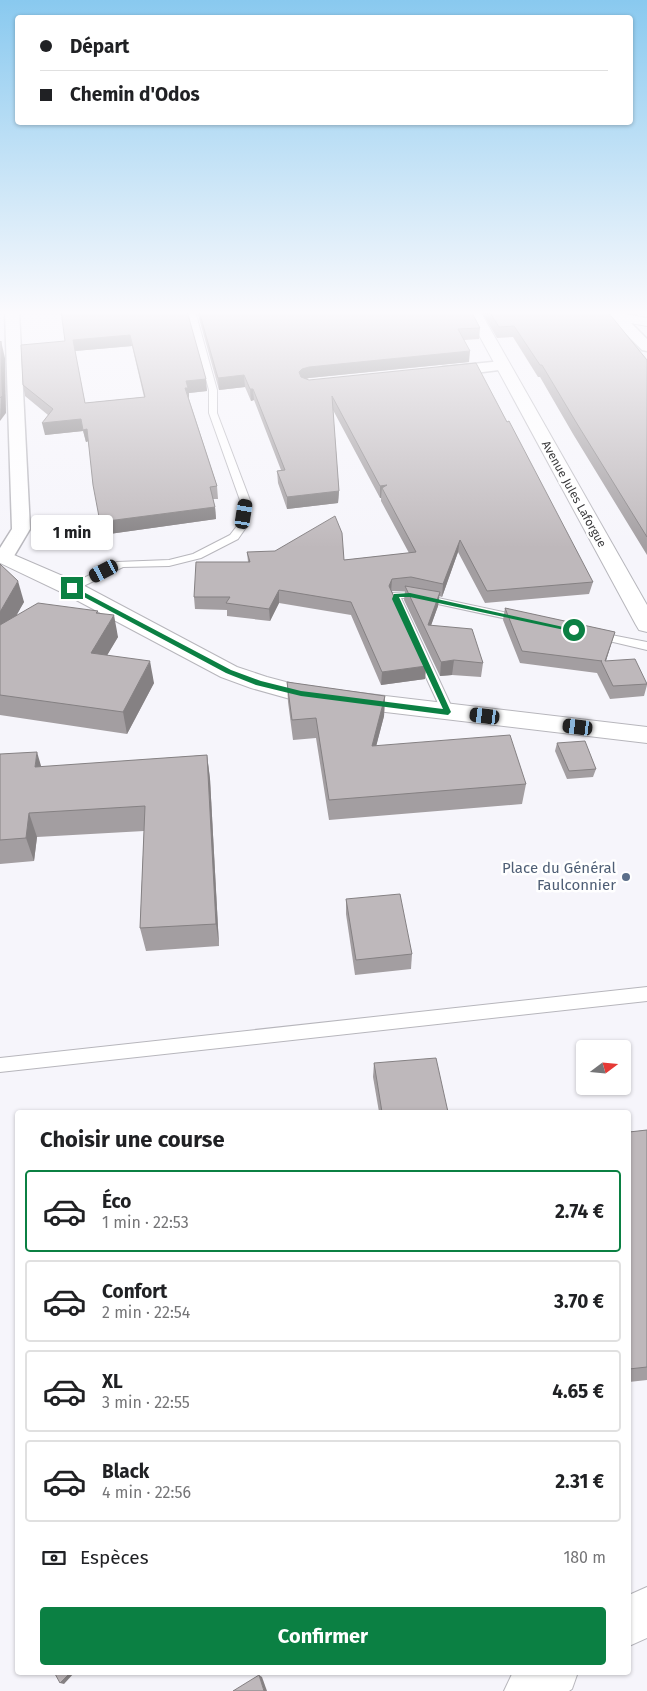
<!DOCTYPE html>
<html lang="fr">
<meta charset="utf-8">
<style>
body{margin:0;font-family:"Fira Sans",sans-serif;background:#f6f6f6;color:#202124;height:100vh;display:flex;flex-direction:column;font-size:19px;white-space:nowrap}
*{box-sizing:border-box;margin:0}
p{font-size:16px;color:#757577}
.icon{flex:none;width:28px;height:28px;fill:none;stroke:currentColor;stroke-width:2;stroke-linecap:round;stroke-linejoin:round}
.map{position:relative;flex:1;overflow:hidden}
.details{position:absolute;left:15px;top:1110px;width:616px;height:565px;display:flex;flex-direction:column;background:#fff;border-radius:5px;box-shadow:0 1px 4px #0004}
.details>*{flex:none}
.top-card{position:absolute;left:15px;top:15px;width:618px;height:110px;border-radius:5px;box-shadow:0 1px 4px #0004;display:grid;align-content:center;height:110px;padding:0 25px;background:#fff}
.needle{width:32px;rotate:74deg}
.buttons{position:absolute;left:576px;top:1040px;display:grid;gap:10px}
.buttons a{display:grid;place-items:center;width:55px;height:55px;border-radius:5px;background:#fff;box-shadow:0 1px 4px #0004;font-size:25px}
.end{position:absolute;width:22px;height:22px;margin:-11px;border:6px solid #0b8043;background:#fff;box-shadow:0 0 0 2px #fff}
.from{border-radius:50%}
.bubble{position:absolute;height:35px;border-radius:5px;background:#fff;box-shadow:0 1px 4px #0004;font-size:16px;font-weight:700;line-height:35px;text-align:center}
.car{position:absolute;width:15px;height:30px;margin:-15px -8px;border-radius:6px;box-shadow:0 0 4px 1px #0007;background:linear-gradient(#222 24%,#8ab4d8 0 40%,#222 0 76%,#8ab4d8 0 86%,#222 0)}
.top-card b{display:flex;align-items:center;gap:18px;height:48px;font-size:19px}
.top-card b+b{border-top:1px solid #e0e0e0}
.top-card i{width:12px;height:12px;background:#202124}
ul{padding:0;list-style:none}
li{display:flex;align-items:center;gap:15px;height:82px;margin:0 10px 8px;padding:0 15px;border:2px solid #e0e0e0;border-radius:5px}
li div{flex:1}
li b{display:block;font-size:19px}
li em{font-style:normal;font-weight:700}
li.current{border-color:#0b8043}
li>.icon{width:45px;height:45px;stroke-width:1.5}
h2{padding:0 25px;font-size:22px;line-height:60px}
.pay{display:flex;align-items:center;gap:12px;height:55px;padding:0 25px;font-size:19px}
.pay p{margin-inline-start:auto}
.cta{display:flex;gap:10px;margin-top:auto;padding:10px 25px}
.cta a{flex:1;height:58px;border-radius:5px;background:#0b8043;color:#fff;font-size:20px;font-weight:700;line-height:58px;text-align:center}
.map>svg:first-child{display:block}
</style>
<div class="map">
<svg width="647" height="1691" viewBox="0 0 647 1691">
<rect width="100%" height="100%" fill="#f6f5fb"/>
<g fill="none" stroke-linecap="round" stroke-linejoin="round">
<defs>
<g id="service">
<path d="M187,311h8l22,79v23l34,90 -4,23 -9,13 -37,19 -32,8 -46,1 -48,23h-8l-1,-2 1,-2 50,-24 52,-2 24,-6 37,-19 7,-9 4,-23 -32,-90v-23z"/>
<path d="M410,592l111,24 6,3 -6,3 -111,-24h-9l53,114 -2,3 -4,1 -6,-4 -52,-113 2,-6z"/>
<path d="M596,632l51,10v8l-55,-13 -2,-2z"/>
<path d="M647,987v14l-647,71v-14z"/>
</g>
<g id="minor">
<path d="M5,311h14l11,218 -19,32 -11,1v-14l12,-19z"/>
<path d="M617,313l5,1 25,25v12l-5,-1 -30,-30 -2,-3 2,-3z"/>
<path d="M502,361l5,2 3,3 -3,3 -64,8 -5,-2 -3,-3 3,-3 5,-2z"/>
</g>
<g id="tertiary">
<path d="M466,311h14l167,294v27l-8,-2 -3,-5z"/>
<path d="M0,549l79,34 158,84 30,10 34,9 346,41v16l-346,-41 -50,-14 -30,-11 -158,-84 -63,-30z"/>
</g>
<g id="secondary">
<path d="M579,311h32l36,7v8l-61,-11 -5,-1z"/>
<path d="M647,1587v51l-18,8v-51z"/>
<path d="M513,1672h65l-6,17 -3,2h-65z"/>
</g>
</defs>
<use href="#service" stroke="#b7b6bc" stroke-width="2"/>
<use href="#minor" stroke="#b7b6bc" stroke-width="3"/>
<use href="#tertiary" stroke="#b7b6bc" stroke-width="2"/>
<use href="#secondary" stroke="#b7b6bc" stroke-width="2"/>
<use href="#service" fill="#fff" fill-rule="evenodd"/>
<use href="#minor" fill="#fff" fill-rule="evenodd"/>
<use href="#tertiary" fill="#fff" fill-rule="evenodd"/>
<use href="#secondary" fill="#fff" fill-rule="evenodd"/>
</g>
<g fill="#a39ea1" fill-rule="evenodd">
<path d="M187,311l20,80 -18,2v6l28,87 1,13h-5l2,8 1,12 -114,16 -14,-94 -2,1 -3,-11 -38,4 3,-20 -23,-19 -2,-11 42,-44zM132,346l12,51 -59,6 -10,-52z"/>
<path d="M197,311h274l9,17 -1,11 -15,1 5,22 -160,16 -3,1 287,203 -4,12 -104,9 -27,-51 -16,45 -3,-1 -1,10 -7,19 52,38 -2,14 -29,-2 -12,1 -36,-76 1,-9h-13l34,75 -1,13 -44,6 -30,-70 -72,-12 -9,18 -43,-5v-6l-32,-1 -1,-12 54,-35 -1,-10 97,8 65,-7 -28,-52v-3h-1l-47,-88 6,81 -1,12 -51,6 -9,-26 -1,-12 4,-1 -27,-70 -3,1 -6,-14 -26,3z"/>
<path d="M481,311h126l40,49v195l-74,-121 -33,-57h-2l-25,-40 -16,1z"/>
<path d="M0,564l24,38 -8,13 82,-4v3l20,23 -11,18 47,28 -27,51 -127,-19z"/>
<path d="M505,608l110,24 -9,29 41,22v2l-3,11 -34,3 -13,-26 -77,-10 -17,-43z"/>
<path d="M287,682l98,14 -1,20 -8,30 150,38 -4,20 -193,16 -13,-82 -23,2 -5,-38z"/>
<path d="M557,743l39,26 -3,8 -26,2 -12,-28z"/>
<path d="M0,754l42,13 165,-12 3,24 9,167 -73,5 -6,-23 4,-97 -107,6 -3,24 -34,3z"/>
<path d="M346,899l66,55 -1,15 -56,6 -9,-61z"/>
<path d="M374,1063l74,49h-69l-6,-35z"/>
<path d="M647,1130v250l-18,2v-250z"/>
</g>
<g fill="#858183">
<path d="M130,335l2,11 -57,5 -2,-11z"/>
<path d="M1,341l4,17 1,55 -6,8z"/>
<path d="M470,351l-1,11 -160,16 -7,2 -3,-8 3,-3 7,-2z"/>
<path d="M244,375l1,12 -26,3 -1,-12z"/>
<path d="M206,379l1,12 -18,2v6l-4,-11 1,-7z"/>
<path d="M250,389h3l1,11 -3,1z"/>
<path d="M81,419l2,12 -38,4 -3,-12z"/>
<path d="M87,429l2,12 -3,1 -3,-12z"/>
<path d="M387,485l-5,3 -1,10h-1v-12z"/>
<path d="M339,491l-1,12 -51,6v-12z"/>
<path d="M215,507l1,12 -114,16 -2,-13z"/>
<path d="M460,540l-2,12 -16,45 1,-13z"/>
<path d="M392,579l-1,13 -2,-6z"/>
<path d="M18,581l6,21 -24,43v-33z"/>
<path d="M279,590v13l-9,18 -1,-12z"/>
<path d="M440,592l-2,14 -10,28v-9z"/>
<path d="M114,615l4,22 -22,37 -5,-21z"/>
<path d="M615,632l-4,12 -7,23 -1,-1z"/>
<path d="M454,660l-2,15 -12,1 1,-14z"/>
<path d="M150,661l4,22 -27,51 -4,-22z"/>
<path d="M426,666l-1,13 -44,6 1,-13z"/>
<path d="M385,696l-1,20 -13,50 1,-20z"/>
<path d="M37,752l7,24 -9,-9z"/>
<path d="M207,755l3,24 9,167 -3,-22z"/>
<path d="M29,813l8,24 -3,24 -8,-23z"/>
<path d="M71,1672h4l-11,12 -4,-1z"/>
<path d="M259,1675l3,2 5,14h-3z"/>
</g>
<g fill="#beb8bb" stroke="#858183" fill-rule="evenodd">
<path d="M61,311h126l19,68 -20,2 2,7h-3l32,98 -7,1 5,20 -115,15 -7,-37 -6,-56 -4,1 -2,-11 -39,4 11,-14 -30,-24 -2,-40 44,-4zM130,335l15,62 -60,6 -12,-63z"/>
<path d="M199,311h272l9,17 -22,1 12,22 -161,16 -7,2 -3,3 2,5 8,3 167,-17 31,59 2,-1 84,161 -106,9 -27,-51 -17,44 -32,-7 -19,2 -3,7 37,80 -44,6 -31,-70 -72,-12 -10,19 -43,-6 4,-6h-36l2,-35h54l-3,-10 28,-1 60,-35 7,17 2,27 72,-8 -34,-64 5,-3 -7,1 -48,-90 7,95 -52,6 -10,-26 8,-1 -32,-81h-3l-6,-14 -26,3z"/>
<path d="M489,311h118l40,49v177l-71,-115 -34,-57h-2l-26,-39 -15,1z"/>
<path d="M1,341l1,55 -2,2v-56z"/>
<path d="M0,564l18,17 -18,31z"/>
<path d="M405,586l35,6 -12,33 44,4 11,34 -29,-3 -13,2z"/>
<path d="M38,603l60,8 -2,2 18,2 -23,38 59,8 -27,51 -123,-17v-70z"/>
<path d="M505,608l110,24 -10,29 30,-2 12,25 -34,2 -12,-25h1l-80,-10z"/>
<path d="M287,682l98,14 -13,50 138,-11 16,49 -197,16 -13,-82 -24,2z"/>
<path d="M585,741l11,28 -27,2 -12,-28z"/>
<path d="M37,752l-2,15 172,-12 9,169 -76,4 5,-122 -116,7 -3,25 -26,2v-86z"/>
<path d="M400,894l12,60 -56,6 -10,-61z"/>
<path d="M436,1058l12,54h-66l-8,-49z"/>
<path d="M647,1130v237l-18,2v-237z"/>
<path d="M54,1672h17l-11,11z"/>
<path d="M259,1675l5,16h-31z"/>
</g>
<linearGradient id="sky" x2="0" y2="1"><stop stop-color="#89c9ef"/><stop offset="0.57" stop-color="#fbfafd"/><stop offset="1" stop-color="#fbfafd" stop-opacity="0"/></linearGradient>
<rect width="647" height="548" fill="url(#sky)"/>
<path fill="#0b8043" d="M69,587h5l157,83 30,11 40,10 142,18 -51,-110 2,-5 16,-1 167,37 -3,2 -164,-35h-11l52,115 -3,3 -147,-19 -45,-11 -30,-12 -157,-84z"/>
<circle fill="#5c6f8a" stroke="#fff" stroke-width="2" cx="626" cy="877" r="5"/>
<g text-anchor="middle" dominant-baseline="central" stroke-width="5" stroke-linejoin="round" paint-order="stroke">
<g font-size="12" fill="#3a3a3c" stroke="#fff">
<text transform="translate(574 494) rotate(61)">Avenue Jules Laforgue</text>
</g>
<g font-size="15" fill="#4e5e75" stroke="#fff" text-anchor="end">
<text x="616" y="868">Place du Général<tspan x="616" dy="17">Faulconnier</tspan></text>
</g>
</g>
</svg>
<div class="buttons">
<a><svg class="needle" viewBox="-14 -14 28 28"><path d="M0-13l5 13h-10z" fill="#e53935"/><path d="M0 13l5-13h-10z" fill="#757577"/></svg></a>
</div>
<i class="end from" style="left:574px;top:630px"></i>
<i class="end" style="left:72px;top:588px"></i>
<div class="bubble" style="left:31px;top:515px;width:82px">1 min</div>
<i class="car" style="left:244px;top:514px;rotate:9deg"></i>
<i class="car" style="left:104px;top:571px;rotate:243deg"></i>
<i class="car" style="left:485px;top:716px;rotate:277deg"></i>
<i class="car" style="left:578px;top:727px;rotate:277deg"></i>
<div class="top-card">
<b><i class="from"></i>Départ</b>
<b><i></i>Chemin d'Odos</b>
</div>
<section class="details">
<h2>Choisir une course</h2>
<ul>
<li class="current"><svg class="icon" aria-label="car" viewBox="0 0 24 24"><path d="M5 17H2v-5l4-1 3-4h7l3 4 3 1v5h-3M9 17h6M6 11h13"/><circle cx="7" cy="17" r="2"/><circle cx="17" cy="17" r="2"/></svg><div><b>Éco</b><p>1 min · 22:53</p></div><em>2.74 €</em></li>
<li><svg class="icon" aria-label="car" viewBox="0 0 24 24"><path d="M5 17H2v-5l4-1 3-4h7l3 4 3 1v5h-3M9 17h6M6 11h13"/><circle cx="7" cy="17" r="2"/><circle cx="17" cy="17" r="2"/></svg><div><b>Confort</b><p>2 min · 22:54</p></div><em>3.70 €</em></li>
<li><svg class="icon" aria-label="car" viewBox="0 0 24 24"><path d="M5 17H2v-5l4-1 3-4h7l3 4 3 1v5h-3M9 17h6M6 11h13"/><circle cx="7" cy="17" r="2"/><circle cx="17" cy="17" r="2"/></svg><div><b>XL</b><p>3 min · 22:55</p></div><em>4.65 €</em></li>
<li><svg class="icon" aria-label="car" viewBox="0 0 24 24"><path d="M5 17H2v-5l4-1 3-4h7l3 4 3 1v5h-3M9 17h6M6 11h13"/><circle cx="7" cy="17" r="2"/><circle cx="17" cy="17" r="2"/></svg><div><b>Black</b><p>4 min · 22:56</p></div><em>2.31 €</em></li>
</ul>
<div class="pay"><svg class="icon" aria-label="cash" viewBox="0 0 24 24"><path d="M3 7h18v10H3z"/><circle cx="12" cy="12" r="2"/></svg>Espèces<p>180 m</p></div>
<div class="cta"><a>Confirmer</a></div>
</section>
</div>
